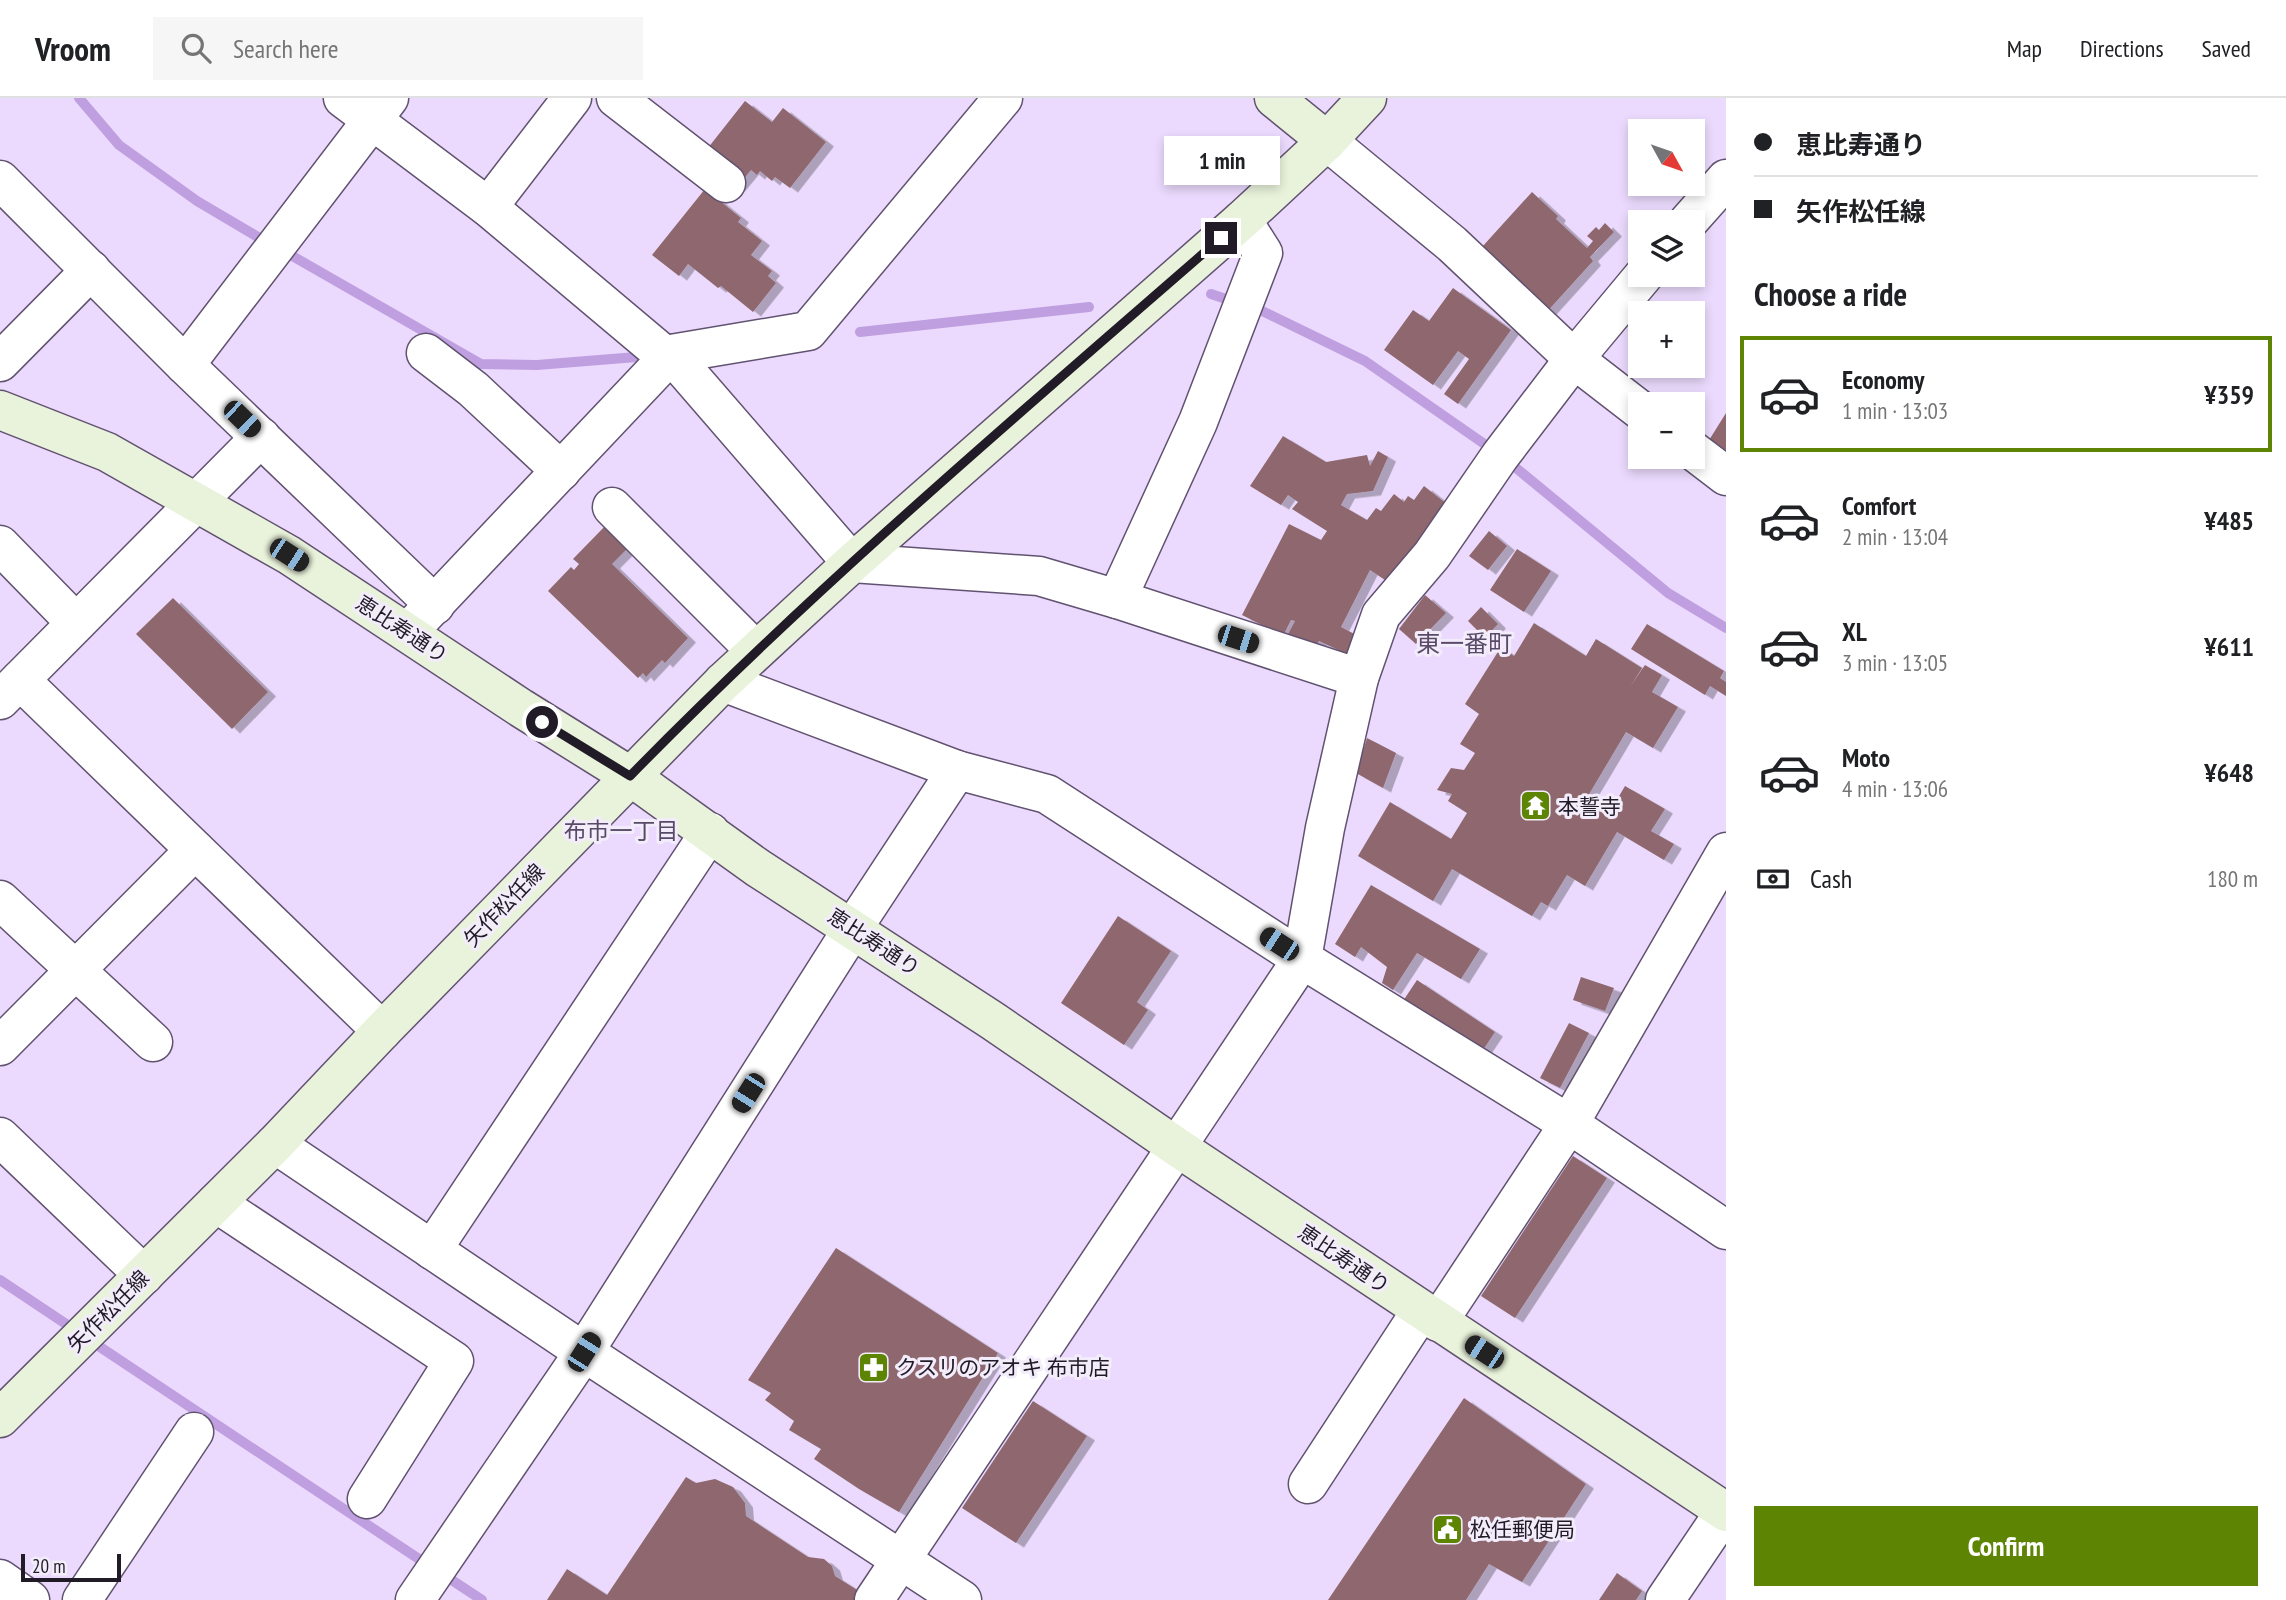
<!DOCTYPE html>
<meta charset="utf-8">
<style>
body{margin:0;font-family:"PT Sans Narrow","Noto Sans JP",sans-serif;background:#f6f6f6;color:#202124;height:100vh;display:flex;flex-direction:column;font-size:26px;white-space:nowrap}
*{box-sizing:border-box;margin:0}
p{font-size:23px;color:#757577}
.icon{flex:none;width:38px;height:38px;fill:none;stroke:currentColor;stroke-width:2;stroke-linecap:round;stroke-linejoin:round}
.map{position:relative;flex:1;overflow:hidden}
.side{display:flex;flex-direction:column;background:#fff;width:560px}
.side>*{flex:none}
.hud{display:grid;align-content:center;height:154px;padding:0 28px;background:#fff}
.needle{width:46px;rotate:130deg}
.tools{position:absolute;left:1628px;top:21px;display:grid;gap:14px}
.tools a{display:grid;place-items:center;width:77px;height:77px;border-radius:0px;background:#fff;box-shadow:0 4px 10px #0003;font-size:35px}
.scale{position:absolute;left:21px;bottom:18px;width:100px;box-sizing:border-box;padding-left:7px;border:4px solid #211b27;border-top:0;font-size:19px;line-height:24px;white-space:nowrap;color:#211b27;-webkit-text-stroke:5px #f3ecfa;paint-order:stroke}
.end{position:absolute;width:32px;height:32px;margin:-16px;border:9px solid #211b27;background:#fff;box-shadow:0 0 0 4px #fff}
.from{border-radius:50%}
.bubble{position:absolute;height:49px;border-radius:0px;background:#fff;box-shadow:0 4px 10px #0003;font-size:23px;font-weight:700;line-height:49px;text-align:center}
.car{position:absolute;width:21px;height:42px;margin:-21px -10px;border-radius:9px;box-shadow:0 0 5px 2px #0007;background:linear-gradient(#222 24%,#8ab4d8 0 40%,#222 0 76%,#8ab4d8 0 86%,#222 0)}
.hud b{display:flex;align-items:center;gap:24px;height:66px;font-size:26px}
.hud b+b{border-top:2px solid #e0e0e0}
.hud i{width:18px;height:18px;background:#202124}
ul{padding:0;list-style:none}
li{display:flex;align-items:center;gap:21px;height:116px;margin:0 14px 10px;padding:0 14px;border:4px solid transparent;border-radius:0px}
li div{flex:1}
li b{display:block;font-size:26px}
li em{font-style:normal;font-weight:700}
li.current{border-color:#5e8404}
li>.icon{width:63px;height:63px;stroke-width:1.5}
h2{padding:0 28px;font-size:32px;line-height:84px}
.pay{display:flex;align-items:center;gap:18px;height:77px;padding:0 28px;font-size:26px}
.pay p{margin-inline-start:auto}
.button{display:flex;gap:14px;margin-top:auto;padding:14px 28px}
.button a{flex:1;height:80px;border-radius:0px;background:#5e8404;color:#fff;font-size:28px;font-weight:700;line-height:80px;text-align:center}
header{display:flex;align-items:center;gap:42px;box-sizing:border-box;height:98px;padding:0 35px;background:#fff;border-bottom:2px solid #e0e0e0}
header strong{font-size:33px}
nav{display:flex;gap:38px;margin-inline-start:auto;font-size:24px}
.search{width:490px;height:63px;background:#f6f6f6;display:flex;align-items:center;gap:18px;box-sizing:border-box;padding:0 24px;border-radius:0px;color:#757577;font-size:26px}
main{display:flex;flex:1;min-height:0}
.map>svg:first-child{display:block}
</style>
<header>
<strong>Vroom</strong>
<div class="search"><svg class="icon" aria-label="search" viewBox="0 0 24 24"><circle cx="10" cy="10" r="6"/><path d="M15 15l6 6"/></svg>Search here</div>
<nav><a>Map</a><a>Directions</a><a>Saved</a></nav>
</header>
<main>
<div class="map">
<svg width="1726" height="1502" viewBox="0 0 1726 1502">
<defs>
<filter id="shadow"><feDropShadow dx="8" dy="4.5" stdDeviation="0" flood-color="#0004"/></filter>
</defs>
<rect width="100%" height="100%" fill="#ebdafd"/>
<g fill="none" stroke-linecap="round" stroke-linejoin="round">
<g stroke="#bf9fe0" stroke-width="10">
<path d="M79,0l40,47 78,56 66,39"/>
<path d="M287,155l194,111 56,1 112,-9"/>
<path d="M1211,196l21,7"/>
<path d="M1254,209l111,54 128,89"/>
<path d="M860,234l229,-25"/>
<path d="M1510,365l158,130 58,35"/>
<path d="M0,1182l75,50"/>
<path d="M91,1243l337,224"/>
<path d="M441,1475l41,27"/>
</g>
</g>
<g fill="#8e686e" filter="url(#shadow)">
<path d="M745,3l27,21 11,-14 43,34 -36,46 -15,-11 -3,4 -12,-10 -3,4 -6,-5 -14,17 -37,-29z"/>
<path d="M705,91l36,29 -3,4 24,19 -11,14 21,16 -4,5 8,7 -23,29 -32,-26 -3,2 -30,-24 -9,12 -27,-21z"/>
<path d="M1532,94l26,24 -2,3 31,29 6,-7 -6,-5 9,-9 3,3 6,-7 9,9 -24,25 3,4 -49,54 -62,-68z"/>
<path d="M1453,190l58,42 -53,74 -14,-10 25,-35 -11,-8 -25,34 -49,-35 29,-40 16,11z"/>
<path d="M1726,315v45l-20,-13z"/>
<path d="M1283,338l43,26 41,-7 3,11 8,-15 10,6 -15,34 -26,3 -6,11 26,15 9,-12 5,3 13,-17 10,8 4,-6 6,4 10,-14 28,22 -61,76 -21,-14 -29,57 17,9 -11,18 -28,-13 -4,6 -27,-13 7,-13 -4,-1 -8,16 -41,-21 47,-91 32,16 6,-9 -35,-22 6,-7 -10,-7 -7,10 -31,-19z"/>
<path d="M608,425l23,22 -19,19 76,74 -23,25 -3,-3 -16,17 -3,-4 -5,5 -90,-87 23,-24 3,3 5,-6 -6,-5z"/>
<path d="M1489,433l18,15 -19,24 -19,-14z"/>
<path d="M1517,451l34,22 -27,41 -34,-22z"/>
<path d="M1425,497l21,18 -30,31 -17,-15z"/>
<path d="M173,500l95,94 -36,37 -96,-95z"/>
<path d="M1481,509l17,17 -13,14 -17,-17z"/>
<path d="M1534,525l52,33 10,-17 46,29 -12,19 15,-22 17,10 -10,17 26,15 -25,41 -27,-16 -41,69 23,14 17,-29 40,23 -14,22 23,13 -10,16 -47,-28 -32,54 -18,-11 -19,31 -7,-4 -9,14 -80,-47 -19,32 -75,-45 32,-54 61,37 16,-26 -19,-12 4,-7 -15,-4 14,-22 13,2 11,-17 -15,-9 19,-30 -14,-10 36,-57 13,9z"/>
<path d="M1647,526l77,47 -4,7 6,4v14l-16,-10 -5,9 -74,-46z"/>
<path d="M1367,640l29,15 -13,35 -27,-15z"/>
<path d="M1371,787l109,64 -19,30 -44,-26 -24,37 -11,-7 5,-16 -26,-20 -6,10 -20,-13z"/>
<path d="M1118,818l53,35 -34,51 11,8 -24,35 -63,-42z"/>
<path d="M1581,879l33,11 -9,23 -32,-11z"/>
<path d="M1417,882l78,52 -14,21 -78,-52z"/>
<path d="M1569,925l20,10 -29,55 -20,-10z"/>
<path d="M1573,1058l34,22 -92,140 -34,-22z"/>
<path d="M836,1150l162,105 -99,159 -40,-23 -45,-30 7,-10 -32,-19 5,-9 -29,-21 6,-7 -23,-13z"/>
<path d="M1464,1300l122,86 -64,98 -33,-18 -23,36h-138z"/>
<path d="M1033,1303l54,35 -71,107 -54,-35z"/>
<path d="M686,1379l10,6 19,-4 18,8 12,16 1,13 62,41 16,2 8,7 3,10 27,17 -5,7h-310l20,-31 40,26z"/>
<path d="M1617,1475l25,18 -6,9h-37z"/>
</g>
<g fill="none" stroke-linecap="round" stroke-linejoin="round">
<defs>
<g id="street">
<path d="M343,0l145,109 176,148 7,-1 181,209 187,13 78,23 242,79"/>
<path d="M616,0l110,85"/>
<path d="M1327,43l125,103 122,115 66,51"/>
<path d="M0,82l185,185 250,240"/>
<path d="M488,109l84,-109"/>
<path d="M1688,124l38,-43"/>
<path d="M426,255l47,36 88,82"/>
<path d="M0,264l91,-92"/>
<path d="M185,267l204,-267"/>
<path d="M1692,352l34,26"/>
<path d="M612,409l144,144"/>
<path d="M0,447l76,78"/>
<path d="M1117,501l81,-177 65,-169 -21,-33"/>
<path d="M408,534l263,-278 137,-23 195,-233"/>
<path d="M20,582l362,351"/>
<path d="M723,584l234,88 90,24 255,165 267,165 157,106"/>
<path d="M0,602l261,-263"/>
<path d="M0,802l153,142"/>
<path d="M0,948l195,-196"/>
<path d="M0,1039l144,138"/>
<path d="M275,1046l309,208 378,248"/>
<path d="M216,1105l238,158 -87,138"/>
<path d="M432,1152l278,-418"/>
<path d="M1438,1224l131,-198 157,-272"/>
<path d="M1308,1386l113,-173"/>
<path d="M0,1481l30,21"/>
<path d="M82,1502l112,-168"/>
<path d="M415,1502l169,-248 269,-424 104,-158"/>
<path d="M874,1502l428,-641 23,-131 34,-150 22,-63 51,-60 68,-99 74,-97 70,-84"/>
<path d="M1665,1502l60,-89"/>
</g>
<g id="secondary">
<path d="M1274,0l53,43"/>
<path d="M0,312l107,42 182,103 232,153 109,68 128,92 235,153 184,126 549,365"/>
<path d="M0,1320l275,-274 107,-113 341,-349 129,-119 390,-343 85,-79 40,-43"/>
</g>
</defs>
<use href="#street" stroke="#615270" stroke-width="41"/>
<use href="#secondary" stroke="#615270" stroke-width="41"/>
<use href="#street" stroke="#fff" stroke-width="38"/>
<use href="#secondary" stroke="#e9f3db" stroke-width="38"/>
</g>
<g fill="none" stroke-linecap="round" stroke-linejoin="round">
<path stroke="#211b27" stroke-width="9" d="M542,624l88,54c186,-190 390,-363 591,-538"/>
</g>
<defs>
<symbol id="temple-square" viewBox="-11 -11 22 22"><rect x="-9" y="-9" width="18" height="18" rx="4" fill="#5e8404" stroke="#f3ecfa"/><path d="M0-6L5-2H3V0L6.5 2.5H4V6H1.5V3h-3V6H-4V2.5H-6.5L-3 0V-2H-5Z" fill="#fff"/></symbol>
<symbol id="pharmacy-square" viewBox="-11 -11 22 22"><rect x="-9" y="-9" width="18" height="18" rx="4" fill="#5e8404" stroke="#f3ecfa"/><path d="M-2-6h4v4h4v4h-4v4h-4v-4h-4v-4h4Z" fill="#fff"/></symbol>
<symbol id="civic-square" viewBox="-11 -11 22 22"><rect x="-9" y="-9" width="18" height="18" rx="4" fill="#5e8404" stroke="#f3ecfa"/><path d="M-.6-6.5H3V-4.5H.6V-3L4-1V1h2V6H-6V1h2V-1L-.6-3ZM-1.2 2.5V6h2.4V2.5Z" fill="#fff"/></symbol>
</defs>
<g fill-rule="evenodd">
<use href="#temple-square" x="1518" y="690" width="35" height="35"/>
<use href="#pharmacy-square" x="856" y="1252" width="35" height="35"/>
<use href="#civic-square" x="1430" y="1414" width="35" height="35"/>
</g>
<g text-anchor="middle" dominant-baseline="central" stroke-width="6" stroke-linejoin="round" paint-order="stroke">
<g font-size="21" fill="#211b27" stroke="#f3ecfa">
<text transform="translate(402 531) rotate(33)">恵比寿通り</text>
<text transform="translate(504 807) rotate(-46)">矢作松任線</text>
<text transform="translate(874 844) rotate(33)">恵比寿通り</text>
<text transform="translate(1344 1161) rotate(34)">恵比寿通り</text>
<text transform="translate(108 1213) rotate(-45)">矢作松任線</text>
</g>
<g font-size="21" fill="#211b27" stroke="#f3ecfa" text-anchor="start">
<text x="1558" y="708">本誓寺</text>
<text x="896" y="1269">クスリのアオキ 布市店</text>
<text x="1470" y="1431">松任郵便局</text>
</g>
<g font-size="23" fill="#594b68" stroke="#f3ecfa">
<text x="621" y="732">布市一丁目</text>
</g>
<g font-size="24" fill="#594b68" stroke="#f3ecfa">
<text x="1464" y="545">東一番町</text>
</g>
</g>
</svg>
<div class="tools">
<a><svg class="needle" viewBox="-14 -14 28 28"><path d="M0-13l5 13h-10z" fill="#e53935"/><path d="M0 13l5-13h-10z" fill="#757577"/></svg></a>
<a><svg class="icon" aria-label="layers" viewBox="0 0 24 24"><path d="M12 4l9 5-9 5-9-5zM3 14l9 5 9-5"/></svg></a>
<a>+</a>
<a>−</a>
</div>
<div class="scale">20 m</div>
<i class="end from" style="left:542px;top:624px"></i>
<i class="end" style="left:1221px;top:140px"></i>
<div class="bubble" style="left:1164px;top:38px;width:116px">1 min</div>
<i class="car" style="left:242px;top:321px;rotate:134deg"></i>
<i class="car" style="left:289px;top:457px;rotate:123deg"></i>
<i class="car" style="left:1238px;top:541px;rotate:108deg"></i>
<i class="car" style="left:1279px;top:846px;rotate:303deg"></i>
<i class="car" style="left:748px;top:995px;rotate:212deg"></i>
<i class="car" style="left:584px;top:1254px;rotate:32deg"></i>
<i class="car" style="left:1484px;top:1254px;rotate:303deg"></i>
</div>
<section class="side">
<div class="hud">
<b><i class="from"></i>恵比寿通り</b>
<b><i></i>矢作松任線</b>
</div>
<h2>Choose a ride</h2>
<ul>
<li class="current"><svg class="icon" aria-label="car" viewBox="0 0 24 24"><path d="M5 17H2v-5l4-1 3-4h7l3 4 3 1v5h-3M9 17h6M6 11h13"/><circle cx="7" cy="17" r="2"/><circle cx="17" cy="17" r="2"/></svg><div><b>Economy</b><p>1 min · 13:03</p></div><em>¥359</em></li>
<li><svg class="icon" aria-label="car" viewBox="0 0 24 24"><path d="M5 17H2v-5l4-1 3-4h7l3 4 3 1v5h-3M9 17h6M6 11h13"/><circle cx="7" cy="17" r="2"/><circle cx="17" cy="17" r="2"/></svg><div><b>Comfort</b><p>2 min · 13:04</p></div><em>¥485</em></li>
<li><svg class="icon" aria-label="car" viewBox="0 0 24 24"><path d="M5 17H2v-5l4-1 3-4h7l3 4 3 1v5h-3M9 17h6M6 11h13"/><circle cx="7" cy="17" r="2"/><circle cx="17" cy="17" r="2"/></svg><div><b>XL</b><p>3 min · 13:05</p></div><em>¥611</em></li>
<li><svg class="icon" aria-label="car" viewBox="0 0 24 24"><path d="M5 17H2v-5l4-1 3-4h7l3 4 3 1v5h-3M9 17h6M6 11h13"/><circle cx="7" cy="17" r="2"/><circle cx="17" cy="17" r="2"/></svg><div><b>Moto</b><p>4 min · 13:06</p></div><em>¥648</em></li>
</ul>
<div class="pay"><svg class="icon" aria-label="cash" viewBox="0 0 24 24"><path d="M3 7h18v10H3z"/><circle cx="12" cy="12" r="2"/></svg>Cash<p>180 m</p></div>
<div class="button"><a>Confirm</a></div>
</section>
</main>
